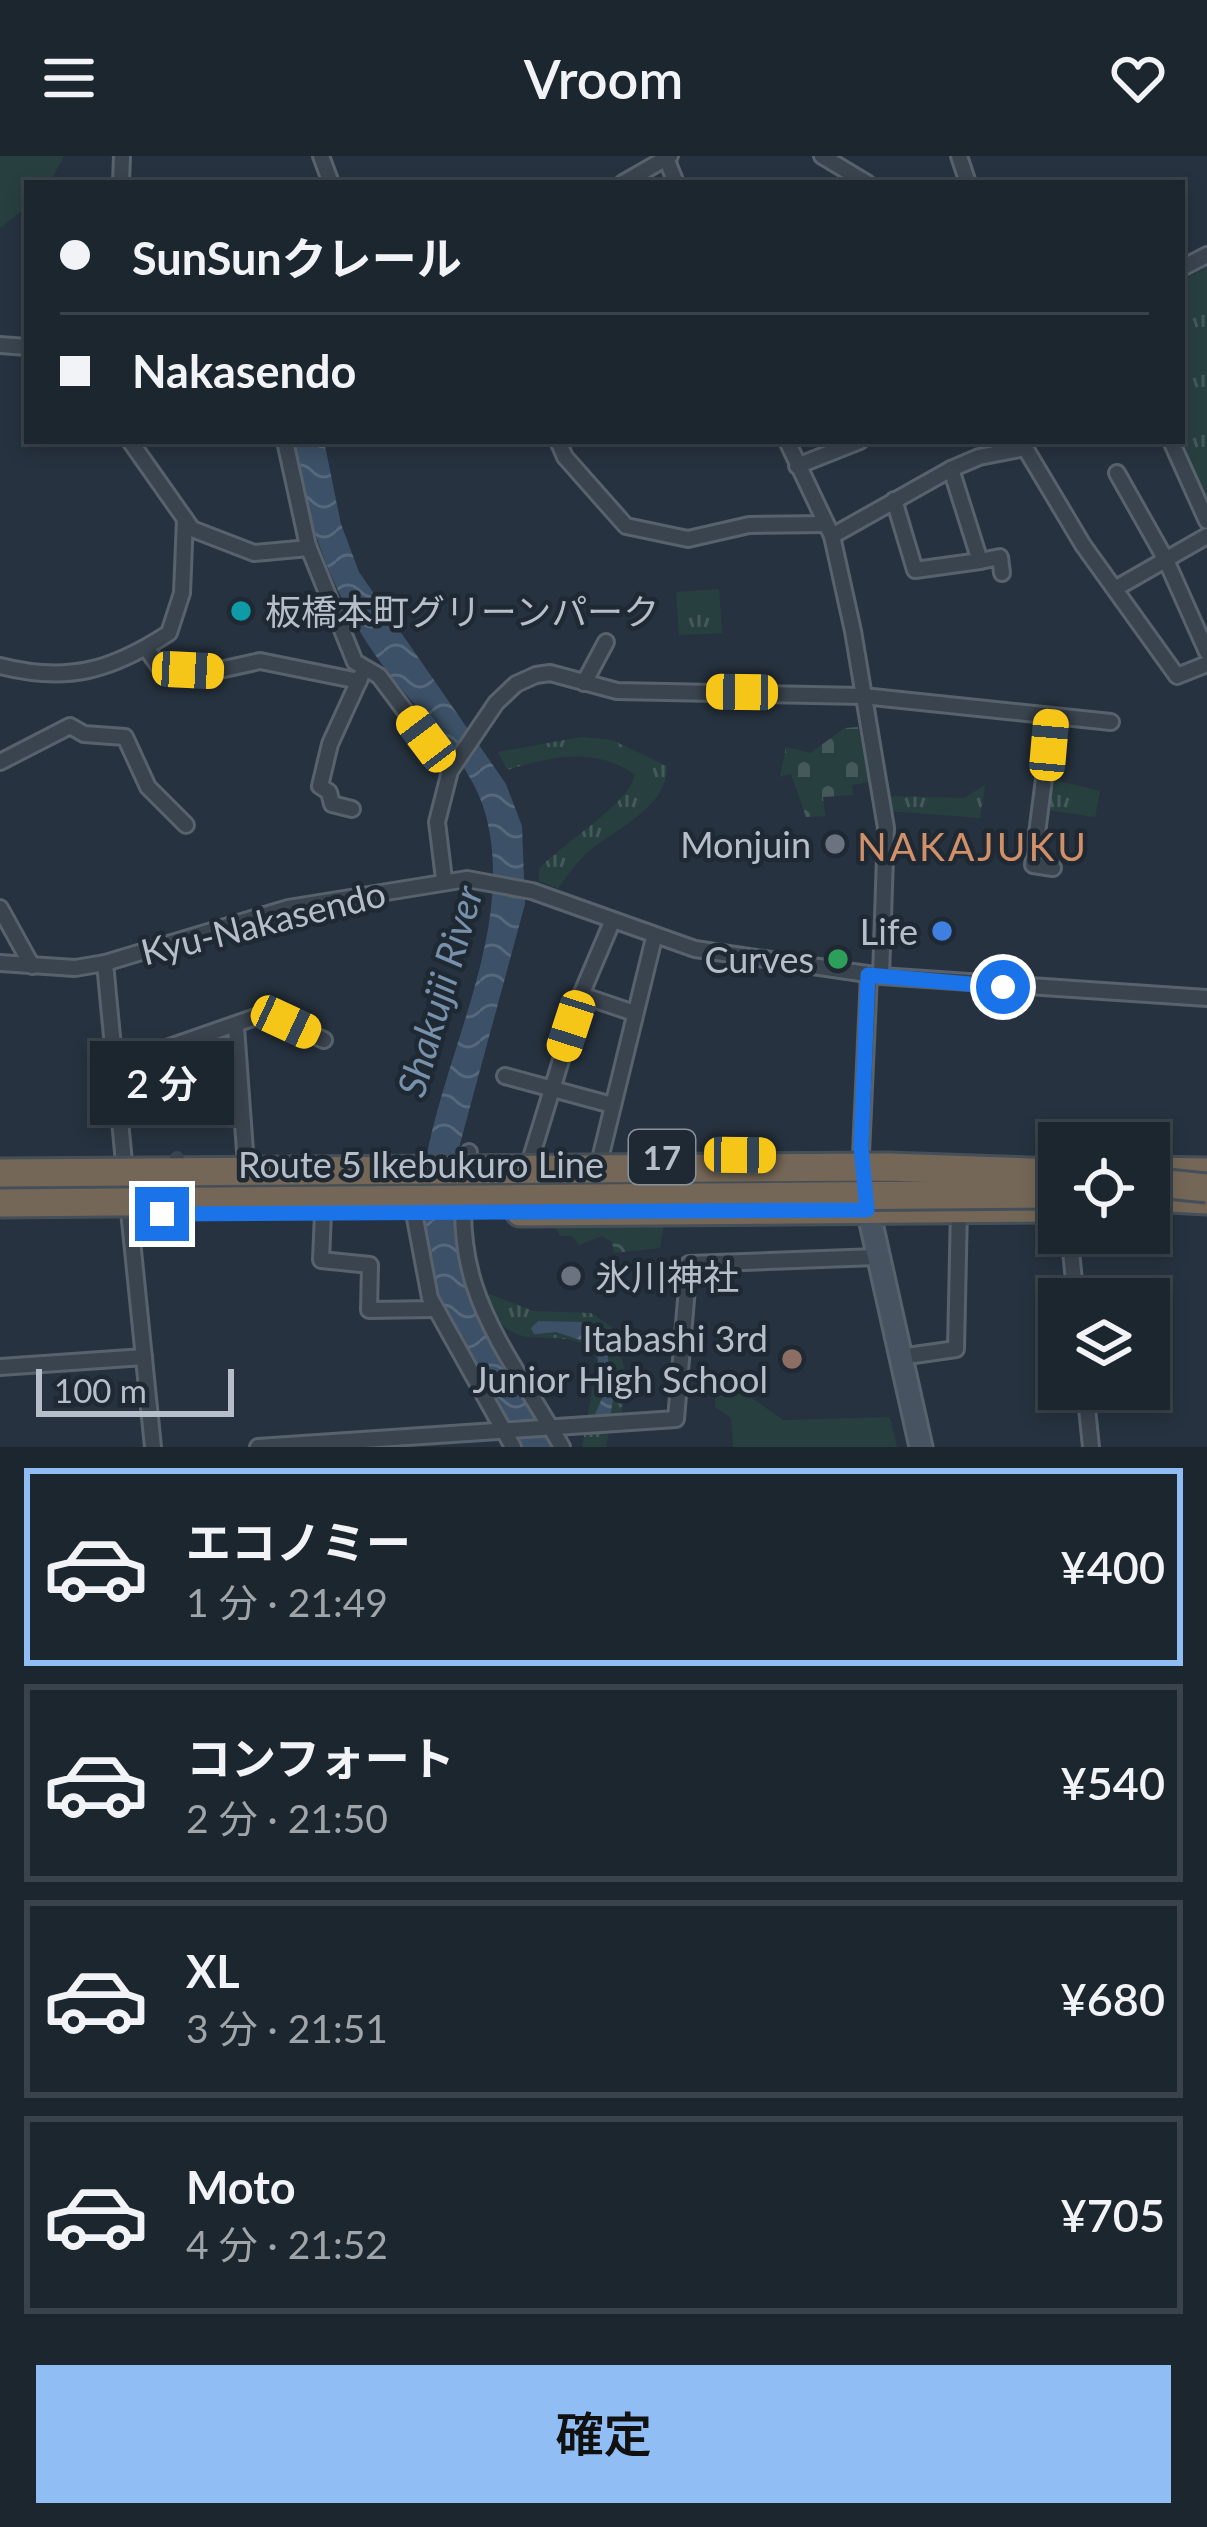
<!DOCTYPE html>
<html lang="ja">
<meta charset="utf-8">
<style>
body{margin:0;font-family:Lato,"Noto Sans JP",sans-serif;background:#252e37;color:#f1f3f6;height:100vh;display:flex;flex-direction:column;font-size:45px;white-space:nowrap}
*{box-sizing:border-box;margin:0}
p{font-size:39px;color:#a0a5aa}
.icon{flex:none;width:66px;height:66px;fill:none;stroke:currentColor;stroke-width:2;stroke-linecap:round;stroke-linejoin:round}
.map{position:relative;height:1291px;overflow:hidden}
.sheet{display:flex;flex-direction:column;background:#1c262f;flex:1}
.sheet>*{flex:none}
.banner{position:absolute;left:24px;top:24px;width:1161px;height:264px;border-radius:0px;box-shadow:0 6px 18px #0003,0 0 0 3px #3a434b;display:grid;align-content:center;height:264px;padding:0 36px;background:#1c262f}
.fabs{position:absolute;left:1038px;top:966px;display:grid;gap:24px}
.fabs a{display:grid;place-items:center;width:132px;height:132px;border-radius:0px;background:#1c262f;box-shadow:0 6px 18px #0003,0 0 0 3px #3a434b;font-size:60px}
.scale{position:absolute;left:36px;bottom:30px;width:198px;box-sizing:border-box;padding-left:12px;border:6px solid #b6bfc9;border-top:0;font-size:33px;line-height:42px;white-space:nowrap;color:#b6bfc9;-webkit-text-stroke:9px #1f2934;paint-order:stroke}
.end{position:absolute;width:54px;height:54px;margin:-27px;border:15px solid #1a73e8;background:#fff;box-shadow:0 0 0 6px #fff}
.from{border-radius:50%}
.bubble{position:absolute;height:84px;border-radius:0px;background:#1c262f;box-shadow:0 6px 18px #0003,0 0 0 3px #3a434b;font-size:39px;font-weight:600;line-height:84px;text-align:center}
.car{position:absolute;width:36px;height:72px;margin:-36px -18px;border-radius:15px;box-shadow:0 0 9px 3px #0007;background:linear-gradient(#f5c518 24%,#345 0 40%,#f5c518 0 76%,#345 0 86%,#f5c518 0)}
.banner b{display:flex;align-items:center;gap:42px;height:114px;font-size:45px}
.banner b+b{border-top:3px solid #3a434b}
.banner i{width:30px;height:30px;background:#f1f3f6}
ul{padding:21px 0 0;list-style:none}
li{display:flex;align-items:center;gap:36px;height:198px;margin:0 24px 18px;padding:0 12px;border:6px solid #3a434b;border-radius:0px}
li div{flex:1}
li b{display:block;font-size:45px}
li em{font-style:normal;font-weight:600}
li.selected{border-color:#90bdf4}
li>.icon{width:108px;height:108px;stroke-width:1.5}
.cta{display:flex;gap:24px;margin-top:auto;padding:24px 36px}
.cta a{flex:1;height:138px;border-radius:0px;background:#90bdf4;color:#111;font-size:48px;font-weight:600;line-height:138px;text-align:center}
header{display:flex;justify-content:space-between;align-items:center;height:156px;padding:0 36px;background:#1c262f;font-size:54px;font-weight:600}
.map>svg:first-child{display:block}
</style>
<header><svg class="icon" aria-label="menu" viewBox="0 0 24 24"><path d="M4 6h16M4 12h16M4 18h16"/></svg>Vroom<svg class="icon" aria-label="heart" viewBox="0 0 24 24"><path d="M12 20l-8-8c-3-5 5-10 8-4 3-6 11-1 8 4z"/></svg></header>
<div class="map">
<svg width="1207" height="1291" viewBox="0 0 1207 1291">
<defs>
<pattern id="forest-crowns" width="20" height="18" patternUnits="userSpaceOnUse" patternTransform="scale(3)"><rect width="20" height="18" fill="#283f40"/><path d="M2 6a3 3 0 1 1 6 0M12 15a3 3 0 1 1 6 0" fill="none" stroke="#45595a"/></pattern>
<pattern id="cemetery-stones" width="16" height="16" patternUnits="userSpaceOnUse" patternTransform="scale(3)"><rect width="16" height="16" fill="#283f40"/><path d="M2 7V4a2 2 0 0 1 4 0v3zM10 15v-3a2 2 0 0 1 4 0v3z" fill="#45595a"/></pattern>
<pattern id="park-tufts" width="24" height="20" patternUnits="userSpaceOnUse" patternTransform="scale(3)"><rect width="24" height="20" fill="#283f40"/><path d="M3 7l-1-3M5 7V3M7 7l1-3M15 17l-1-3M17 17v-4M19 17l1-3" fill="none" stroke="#45595a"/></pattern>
<pattern id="water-waves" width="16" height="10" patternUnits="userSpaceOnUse" patternTransform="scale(3)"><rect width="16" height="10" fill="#3c5167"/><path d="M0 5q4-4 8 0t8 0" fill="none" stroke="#56687b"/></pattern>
</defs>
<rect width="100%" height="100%" fill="#26323f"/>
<path fill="url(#forest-crowns)" d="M554,1067l110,1 -4,24 -46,5 -2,-11 -10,-6 -23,9 -7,-9h-12z"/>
<path fill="url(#cemetery-stones)" d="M858,571l11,55 -17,3 1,10 -30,2 2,19 -19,1 -15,-43 -11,3 6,-30 24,6 35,-25z"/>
<g fill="url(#park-tufts)">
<path d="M1207,111v240l-30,-66h5v-160z"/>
<path d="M719,433l3,44 -43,2 -3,-43z"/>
<path d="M581,581l31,3 55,26c1,44 -57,64 -84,91 -10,9 -17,21 -25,31l-19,-7v-12c21,-24 97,-70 95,-95 -39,-27 -83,-18 -127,-4l-9,-18z"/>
<path d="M1051,623l49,12 -5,26 -48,-7z"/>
<path d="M985,629l-5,33 -90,-7 -2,-15 76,2z"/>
<path d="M490,1138l43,17 58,2 22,15 14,50 -6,38 -9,1 -6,30h-24l15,-84 -4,-15c-45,-25 -77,13 -109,-49z"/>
</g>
<g fill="#283f40">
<path d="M0,0h64l-14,27h-23v24l-27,21z"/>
<path d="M716,1236l29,1 38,27 107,-3 7,30h-164l-2,-29 -16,-11z"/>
</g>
<g fill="url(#water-waves)">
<path d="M294,285h30l17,83 18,48 147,212 16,42 3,78 -65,240 -6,90 8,44 94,169h-36c-36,-63 -97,-138 -100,-213 -6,-140 101,-282 66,-418 -15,-58 -74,-109 -108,-157 -47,-67 -72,-138 -84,-218z"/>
<path d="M538,1165l42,1 26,15 3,30 8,11 -7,38 -16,1 9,-21 -7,-51 -40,-13 -22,2 -3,-6z"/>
</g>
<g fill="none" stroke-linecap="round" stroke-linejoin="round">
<defs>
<g id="street">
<path d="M321,0l10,27"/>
<path d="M822,0l45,27"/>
<path d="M959,0l9,27"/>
<path d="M666,2l10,25"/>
<path d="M121,27l1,-27"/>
<path d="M623,27l47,-27"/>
<path d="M1182,112l25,-13"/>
<path d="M0,189l27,2"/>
<path d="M130,285l62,88 62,24 55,-5"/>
<path d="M285,285l23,105 47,116 24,14 71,95"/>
<path d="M558,285l7,16 61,69 62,13 61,-14 77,-1"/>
<path d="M787,285l45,95 21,95 33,197 -5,148"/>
<path d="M1021,285l62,104 94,131 30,-12"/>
<path d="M1171,285l36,80"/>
<path d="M797,310l63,-25"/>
<path d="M1117,317l49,87 41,92"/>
<path d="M894,344l21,70 65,-9 -29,-92"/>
<path d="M832,380l119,-67 28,-12 46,-9"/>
<path d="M980,405l20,-4 2,16"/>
<path d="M1118,431l89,-51"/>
<path d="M146,492l15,21 54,2 45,-10 99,20"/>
<path d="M0,510c67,17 111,5 169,-33l13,-40 3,-74"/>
<path d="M584,527l22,-41"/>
<path d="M1052,560l-19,149 20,3"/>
<path d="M0,606l70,-36 14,8 41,3 23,50 38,38"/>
<path d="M352,653l-20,-5 -3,-12 -9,-6 10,-42 31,-68"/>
<path d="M444,723l-7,-57 13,-51 46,-68 20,-19 20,-9 14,-2 67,18 246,5 248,26"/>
<path d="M0,752l32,58"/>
<path d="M0,807l75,5 30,-5 183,-55 179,-29 65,12 163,58 186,27 326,22"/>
<path d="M105,807l20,210"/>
<path d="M581,839l53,18"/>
<path d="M236,871l10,138"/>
<path d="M114,902l44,-7 106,-37 60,26"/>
<path d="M505,920l107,29"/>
<path d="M469,996c-25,131 31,187 93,295"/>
<path d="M861,998l8,-179"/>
<path d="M600,1003l54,-221"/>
<path d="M530,1005l51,-166 31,-73"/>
<path d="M128,1045l25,246"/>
<path d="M323,1057l-2,47 49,5 -1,45 66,-1"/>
<path d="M414,1057l16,85 83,149"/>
<path d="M1069,1077l7,66"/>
<path d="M900,1201l56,-8 3,-140"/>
<path d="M0,1211l144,-10"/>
<path d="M1085,1233l6,58"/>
<path d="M258,1291l418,-28 13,-155 187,-7"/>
</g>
<path id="secondary" d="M865,1040l56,251"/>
<g id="highway">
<path d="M1149,1015l58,1"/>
<path d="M0,1033l103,-1"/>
<path d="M1149,1041l58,3"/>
<path d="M520,1056l539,-4"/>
</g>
</defs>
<use href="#street" stroke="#58626c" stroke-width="20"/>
<use href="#secondary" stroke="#58626c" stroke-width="27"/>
<use href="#highway" stroke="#454f59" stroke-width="33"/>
<use href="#street" stroke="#3a444f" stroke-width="14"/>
<use href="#secondary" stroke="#485362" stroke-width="21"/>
<use href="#highway" stroke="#746757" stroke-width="27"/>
<defs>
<path id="street-bridge" d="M177,1002l2,65"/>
<g id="highway-bridge">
<path d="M0,1017l888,-6 171,6"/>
<path d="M1149,1026l58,6"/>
<path d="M0,1047l1059,-9"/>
</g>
</defs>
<use href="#street-bridge" stroke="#58626c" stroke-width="20" stroke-linecap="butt"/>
<use href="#highway-bridge" stroke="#454f59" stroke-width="33" stroke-linecap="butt"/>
<use href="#street-bridge" stroke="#3a444f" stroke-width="14"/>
<use href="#highway-bridge" stroke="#746757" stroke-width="27"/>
</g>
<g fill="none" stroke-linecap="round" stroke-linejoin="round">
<path stroke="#1a73e8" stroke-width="15" d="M162,1058l705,-4 -6,-63 7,-172 135,12"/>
</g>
<circle fill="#0f9aa8" stroke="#1f2934" stroke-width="4.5" cx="241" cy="455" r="12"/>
<g fill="#6b7280" stroke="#1f2934" stroke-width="4.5">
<circle cx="835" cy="688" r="12"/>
<circle cx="571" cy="1120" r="12"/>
</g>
<circle fill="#3f7fe0" stroke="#1f2934" stroke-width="4.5" cx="942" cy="775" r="12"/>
<circle fill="#2e9e5b" stroke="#1f2934" stroke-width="4.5" cx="838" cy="803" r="12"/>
<circle fill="#8d6e63" stroke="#1f2934" stroke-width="4.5" cx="792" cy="1203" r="12"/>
<g text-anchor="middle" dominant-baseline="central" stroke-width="9" stroke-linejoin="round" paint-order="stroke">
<rect fill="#1f2934" stroke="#89929c" stroke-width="3" x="629" y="974" width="66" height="54" rx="9"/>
<g font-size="33" font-weight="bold" fill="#b6bfc9">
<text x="662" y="1001">17</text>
</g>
<g font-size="36" fill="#b6bfc9" stroke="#1f2934" text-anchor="end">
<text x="265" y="455" text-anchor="start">板橋本町グリーンパーク</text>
<text x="811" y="688">Monjuin</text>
<text x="918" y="775">Life</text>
<text x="814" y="803">Curves</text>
<text x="595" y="1120" text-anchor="start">氷川神社</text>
<text x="768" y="1182">Itabashi 3rd<tspan x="768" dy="41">Junior High School</tspan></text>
</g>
<g font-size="36" fill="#b6bfc9" stroke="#1f2934">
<text transform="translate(263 766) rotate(-14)">Kyu-Nakasendo</text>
<text x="421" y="1008">Route 5 Ikebukuro Line</text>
</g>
<g font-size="39" letter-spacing="3" fill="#d29069" stroke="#1f2934">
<text x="973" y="690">NAKAJUKU</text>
</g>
<g font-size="39" font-style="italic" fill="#7891ab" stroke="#1f2934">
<text transform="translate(439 835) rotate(-74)">Shakujii River</text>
</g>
</g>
</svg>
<div class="fabs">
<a><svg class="icon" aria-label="locate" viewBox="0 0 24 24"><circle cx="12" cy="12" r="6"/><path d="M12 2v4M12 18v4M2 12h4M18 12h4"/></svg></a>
<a><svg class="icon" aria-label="layers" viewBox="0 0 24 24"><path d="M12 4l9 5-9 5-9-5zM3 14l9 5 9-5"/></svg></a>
</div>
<div class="scale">100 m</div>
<i class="end from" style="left:1003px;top:831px"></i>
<i class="end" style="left:162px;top:1058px"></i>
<div class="bubble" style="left:90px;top:885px;width:144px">2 分</div>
<i class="car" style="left:188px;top:514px;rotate:93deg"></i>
<i class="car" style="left:742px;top:536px;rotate:271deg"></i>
<i class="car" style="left:426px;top:583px;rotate:323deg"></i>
<i class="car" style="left:1049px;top:589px;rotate:5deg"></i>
<i class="car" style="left:286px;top:866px;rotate:115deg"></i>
<i class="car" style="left:571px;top:870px;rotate:198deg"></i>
<i class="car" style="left:740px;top:999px;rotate:91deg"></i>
<div class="banner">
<b><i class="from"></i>SunSunクレール</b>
<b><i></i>Nakasendo</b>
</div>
</div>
<section class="sheet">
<ul>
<li class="selected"><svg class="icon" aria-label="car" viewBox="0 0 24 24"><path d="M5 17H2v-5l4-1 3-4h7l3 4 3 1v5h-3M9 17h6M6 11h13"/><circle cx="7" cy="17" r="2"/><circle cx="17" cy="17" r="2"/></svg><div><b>エコノミー</b><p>1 分 · 21:49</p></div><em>¥400</em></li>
<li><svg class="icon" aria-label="car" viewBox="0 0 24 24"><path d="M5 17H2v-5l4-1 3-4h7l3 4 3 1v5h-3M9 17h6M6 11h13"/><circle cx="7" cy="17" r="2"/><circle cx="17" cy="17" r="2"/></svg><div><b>コンフォート</b><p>2 分 · 21:50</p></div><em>¥540</em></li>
<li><svg class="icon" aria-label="car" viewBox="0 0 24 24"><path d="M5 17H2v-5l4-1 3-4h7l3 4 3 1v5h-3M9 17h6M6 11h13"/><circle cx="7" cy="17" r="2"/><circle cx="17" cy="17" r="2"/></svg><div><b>XL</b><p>3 分 · 21:51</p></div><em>¥680</em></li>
<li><svg class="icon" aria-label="car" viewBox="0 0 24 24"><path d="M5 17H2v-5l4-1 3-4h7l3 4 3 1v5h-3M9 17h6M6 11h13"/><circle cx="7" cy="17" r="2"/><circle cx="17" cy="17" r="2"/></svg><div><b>Moto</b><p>4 分 · 21:52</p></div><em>¥705</em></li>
</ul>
<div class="cta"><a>確定</a></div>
</section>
